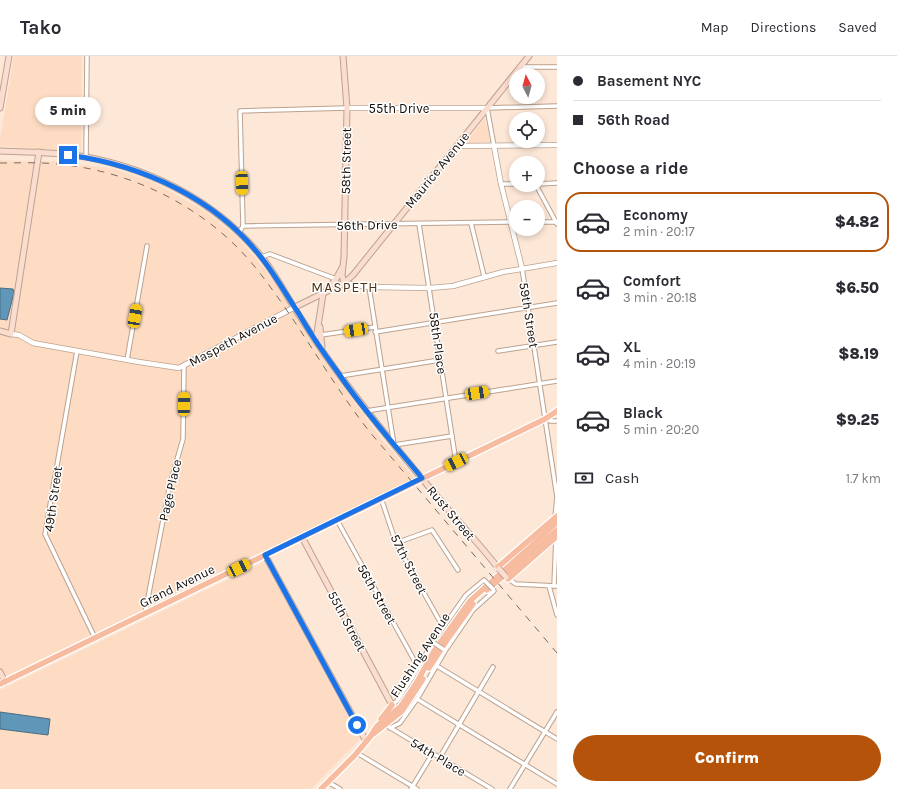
<!DOCTYPE html>
<meta charset="utf-8">
<style>
body{margin:0;font-family:Karla,sans-serif;background:#f2f2f3;color:#2b2b33;height:100vh;display:flex;flex-direction:column;font-size:15px;white-space:nowrap}
*{box-sizing:border-box;margin:0}
p{font-size:13px;color:#7c7c81}
.icon{flex:none;width:22px;height:22px;fill:none;stroke:currentColor;stroke-width:2;stroke-linecap:round;stroke-linejoin:round}
.map{position:relative;flex:1;overflow:hidden}
.drawer{display:flex;flex-direction:column;background:#fff;width:340px}
.drawer>*{flex:none}
.guide{display:grid;align-content:center;height:88px;padding:0 16px;background:#fff}
.needle{width:26px;rotate:354deg}
.buttons{position:absolute;left:509px;top:12px;display:grid;gap:8px}
.buttons a{display:grid;place-items:center;width:36px;height:36px;border-radius:50%;background:#fff;box-shadow:0 2px 6px #0003;font-size:20px}
.end{position:absolute;width:18px;height:18px;margin:-9px;border:5px solid #1a73e8;background:#fff;box-shadow:0 0 0 2px #fff}
.from{border-radius:50%}
.bubble{position:absolute;height:28px;border-radius:14px;background:#fff;box-shadow:0 2px 6px #0003;font-size:13px;font-weight:800;line-height:28px;text-align:center}
.car{position:absolute;width:12px;height:24px;margin:-12px -6px;border-radius:5px;box-shadow:0 0 3px 1px #0007;background:linear-gradient(#f5c518 24%,#345 0 40%,#f5c518 0 76%,#345 0 86%,#f5c518 0)}
.guide b{display:flex;align-items:center;gap:14px;height:38px;font-size:15px}
.guide b+b{border-top:1px solid #e1e1e2}
.guide i{width:10px;height:10px;background:#2b2b33}
ul{padding:0;list-style:none}
li{display:flex;align-items:center;gap:12px;height:60px;margin:0 8px 6px;padding:0 8px;border:2px solid transparent;border-radius:16px}
li div{flex:1}
li b{display:block;font-size:15px}
li em{font-style:normal;font-weight:800}
li.selected{border-color:#b45309}
li>.icon{width:36px;height:36px;stroke-width:1.5}
h2{padding:0 16px;font-size:18px;line-height:48px}
.pay{display:flex;align-items:center;gap:10px;height:44px;padding:0 16px;font-size:15px}
.pay p{margin-inline-start:auto}
.cta{display:flex;gap:8px;margin-top:auto;padding:8px 16px}
.cta a{flex:1;height:46px;border-radius:24px;background:#b45309;color:#fff;font-size:16px;font-weight:800;line-height:46px;text-align:center}
header{display:flex;align-items:center;gap:24px;box-sizing:border-box;height:56px;padding:0 20px;background:#fff;border-bottom:1px solid #e1e1e2}
header strong{font-size:19px}
nav{display:flex;gap:22px;margin-inline-start:auto;font-size:14px}
main{display:flex;flex:1;min-height:0}
.map>svg:first-child{display:block}
</style>
<header>
<strong>Tako</strong>
<nav><a>Map</a><a>Directions</a><a>Saved</a></nav>
</header>
<main>
<div class="map">
<svg width="557" height="733" viewBox="0 0 557 733">
<rect width="100%" height="100%" fill="#fde7d7"/>
<g fill="#fedcc3">
<path d="M14,0h68l-1,96 -81,-6v-6z"/>
<path d="M485,62l5,24 -23,1 -1,-1z"/>
<path d="M0,104l38,2v-1l23,1 52,7 40,13 52,29 33,27 27,31 109,161 43,51 -417,203v-366l7,2 7,-27 -1,-4 -13,-1z"/>
<path d="M264,506l96,177 -49,50h-311v-60l48,6 2,-15 -50,-8v-22z"/>
</g>
<g fill="#6096b8" stroke="#496c82">
<path d="M0,232l13,1 1,4 -7,27 -7,-1z"/>
<path d="M0,656l50,7 -2,16 -48,-6z"/>
</g>
<g fill="none" stroke-linecap="round" stroke-linejoin="round">
<defs>
<g id="minor">
<path d="M520,11h37"/>
<path d="M494,90l-7,-38 70,-2"/>
<path d="M86,101l1,-101"/>
<path d="M501,128h15"/>
<path d="M538,128l19,-1"/>
<path d="M536,129l21,39"/>
<path d="M538,166h19"/>
<path d="M471,167l13,53"/>
<path d="M419,168l37,238"/>
<path d="M243,170l273,-4"/>
<path d="M239,177l4,-7 -3,-115 107,-3"/>
<path d="M261,201l9,-3 66,25"/>
<path d="M522,212l35,229 -2,21"/>
<path d="M369,231l25,158 58,-9"/>
<path d="M375,276l182,-29"/>
<path d="M321,279l54,-8"/>
<path d="M77,295l-32,183 50,104"/>
<path d="M498,295l59,-9"/>
<path d="M127,304l20,-114"/>
<path d="M340,320l100,-16"/>
<path d="M366,355l191,-30"/>
<path d="M545,363l5,2h7"/>
<path d="M381,442l15,45 47,84"/>
<path d="M337,464l77,140 5,7"/>
<path d="M396,487l36,-13 26,40"/>
<path d="M508,523l8,5 41,2"/>
<path d="M549,530l8,29"/>
<path d="M554,530l2,-49"/>
<path d="M145,557l25,-129 13,-45 1,-74"/>
<path d="M437,610l120,73"/>
<path d="M417,643l140,85"/>
<path d="M392,649l5,-4 15,-23 21,-36 33,-47 18,-15 1,1"/>
<path d="M389,671l103,62"/>
<path d="M390,672l10,-5 17,-24 28,-48 28,-41 21,-19 -1,-2"/>
<path d="M357,697l60,36"/>
<path d="M440,701l53,-90"/>
<path d="M328,726l12,7"/>
<path d="M411,733l22,-36"/>
<path d="M510,733l47,-77"/>
</g>
<g id="tertiary">
<path d="M347,52h140"/>
<path d="M457,90l100,-1"/>
<path d="M494,90l7,38 21,84"/>
<path d="M344,227l25,4 61,1 23,-2 50,-14 54,-9"/>
<path d="M11,278l8,1 14,8 106,19 40,6 116,-61"/>
</g>
<g id="secondary">
<path d="M343,0l4,52 -3,149 -2,18 2,8"/>
<path d="M0,52l9,-52"/>
<path d="M0,95c29,1 58,1 86,6 69,13 134,47 178,103 13,17 23,37 35,55 15,24 31,48 49,71 33,44 68,86 104,128 16,18 32,36 47,55"/>
<path d="M326,235l10,-12 6,-11"/>
<path d="M295,251l49,-24 9,-8 176,-219"/>
<path d="M320,271l2,20"/>
<path d="M0,275l11,3 28,-182"/>
<path d="M316,283l7,-45"/>
<path d="M302,481l90,168"/>
<path d="M265,499l101,186"/>
<path d="M0,616l5,10"/>
</g>
<g id="primary">
<path d="M498,511l59,-51"/>
<path d="M508,523l49,-43"/>
<path d="M487,534l70,-60"/>
<path d="M429,612l18,-28 26,-36"/>
<path d="M0,628l545,-265 12,-8"/>
<path d="M381,663l11,-14"/>
<path d="M373,678l29,-23 21,-32"/>
<path d="M321,733l34,-34 15,-18 7,-11 24,-20 16,-24 17,-31 36,-50 58,-52 29,-27"/>
</g>
</defs>
<use href="#minor" stroke="#bca28f" stroke-width="5.5"/>
<use href="#tertiary" stroke="#bca28f" stroke-width="6"/>
<use href="#secondary" stroke="#bca28f" stroke-width="7"/>
<use href="#primary" stroke="#fff" stroke-width="8"/>
<use href="#minor" stroke="#fff" stroke-width="3.5"/>
<use href="#tertiary" stroke="#fff" stroke-width="4.5"/>
<use href="#secondary" stroke="#fbddd0" stroke-width="5"/>
<use href="#primary" stroke="#f7bca0" stroke-width="5.5"/>
<path stroke="#7a6c61" stroke-width="1" stroke-dasharray="7 7" stroke-linecap="butt" d="M0,107c19,0 38,-1 57,1 78,7 154,46 202,108 40,51 70,108 110,159l188,222"/>
<defs>
<g id="minor-bridge">
<path d="M485,525l8,8"/>
<path d="M434,587l9,6"/>
</g>
<path id="secondary-bridge" d="M499,513l7,8"/>
</defs>
<use href="#minor-bridge" stroke="#bca28f" stroke-width="5.5" stroke-linecap="butt"/>
<use href="#secondary-bridge" stroke="#bca28f" stroke-width="7" stroke-linecap="butt"/>
<use href="#minor-bridge" stroke="#fff" stroke-width="3.5"/>
<use href="#secondary-bridge" stroke="#fbddd0" stroke-width="5"/>
</g>
<g fill="none" stroke-linecap="round" stroke-linejoin="round">
<path stroke="#1a73e8" stroke-width="5" d="M68,99c75,10 150,44 196,106 13,17 23,35 35,53 12,21 26,41 40,60 25,37 55,70 83,104l-157,77 92,170"/>
</g>
<g text-anchor="middle" dominant-baseline="central" stroke-width="3" stroke-linejoin="round" paint-order="stroke">
<g font-size="13" fill="#140b05" stroke="#fff">
<text x="399" y="52">55th Drive</text>
<text transform="translate(346 105) rotate(-89)">58th Street</text>
<text transform="translate(437 114) rotate(-51)">Maurice Avenue</text>
<text transform="translate(367 169) rotate(-1)">56th Drive</text>
<text transform="translate(529 259) rotate(81)">59th Street</text>
<text transform="translate(233 284) rotate(-28)">Maspeth Avenue</text>
<text transform="translate(438 287) rotate(82)">58th Place</text>
<text transform="translate(170 434) rotate(-77)">Page Place</text>
<text transform="translate(53 443) rotate(-82)">49th Street</text>
<text transform="translate(451 457) rotate(50)">Rust Street</text>
<text transform="translate(409 508) rotate(63)">57th Street</text>
<text transform="translate(177 530) rotate(-26)">Grand Avenue</text>
<text transform="translate(377 538) rotate(61)">56th Street</text>
<text transform="translate(347 565) rotate(62)">55th Street</text>
<text transform="translate(420 599) rotate(-57)">Flushing Avenue</text>
<text transform="translate(438 701) rotate(31)">54th Place</text>
</g>
<g font-size="14" letter-spacing="1" fill="#4e3214" stroke="#fff">
<text x="345" y="231">MASPETH</text>
</g>
</g>
</svg>
<div class="buttons">
<a><svg class="needle" viewBox="-14 -14 28 28"><path d="M0-13l5 13h-10z" fill="#e53935"/><path d="M0 13l5-13h-10z" fill="#7c7c81"/></svg></a>
<a><svg class="icon" aria-label="locate" viewBox="0 0 24 24"><circle cx="12" cy="12" r="6"/><path d="M12 2v4M12 18v4M2 12h4M18 12h4"/></svg></a>
<a>+</a>
<a>−</a>
</div>
<i class="end from" style="left:357px;top:669px"></i>
<i class="end" style="left:68px;top:99px"></i>
<div class="bubble" style="left:35px;top:41px;width:66px">5 min</div>
<i class="car" style="left:242px;top:127px;rotate:178deg"></i>
<i class="car" style="left:135px;top:260px;rotate:10deg"></i>
<i class="car" style="left:356px;top:274px;rotate:261deg"></i>
<i class="car" style="left:477px;top:337px;rotate:81deg"></i>
<i class="car" style="left:184px;top:348px;rotate:1deg"></i>
<i class="car" style="left:456px;top:406px;rotate:244deg"></i>
<i class="car" style="left:239px;top:512px;rotate:64deg"></i>
</div>
<section class="drawer">
<div class="guide">
<b><i class="from"></i>Basement NYC</b>
<b><i></i>56th Road</b>
</div>
<h2>Choose a ride</h2>
<ul>
<li class="selected"><svg class="icon" aria-label="car" viewBox="0 0 24 24"><path d="M5 17H2v-5l4-1 3-4h7l3 4 3 1v5h-3M9 17h6M6 11h13"/><circle cx="7" cy="17" r="2"/><circle cx="17" cy="17" r="2"/></svg><div><b>Economy</b><p>2 min · 20:17</p></div><em>$4.82</em></li>
<li><svg class="icon" aria-label="car" viewBox="0 0 24 24"><path d="M5 17H2v-5l4-1 3-4h7l3 4 3 1v5h-3M9 17h6M6 11h13"/><circle cx="7" cy="17" r="2"/><circle cx="17" cy="17" r="2"/></svg><div><b>Comfort</b><p>3 min · 20:18</p></div><em>$6.50</em></li>
<li><svg class="icon" aria-label="car" viewBox="0 0 24 24"><path d="M5 17H2v-5l4-1 3-4h7l3 4 3 1v5h-3M9 17h6M6 11h13"/><circle cx="7" cy="17" r="2"/><circle cx="17" cy="17" r="2"/></svg><div><b>XL</b><p>4 min · 20:19</p></div><em>$8.19</em></li>
<li><svg class="icon" aria-label="car" viewBox="0 0 24 24"><path d="M5 17H2v-5l4-1 3-4h7l3 4 3 1v5h-3M9 17h6M6 11h13"/><circle cx="7" cy="17" r="2"/><circle cx="17" cy="17" r="2"/></svg><div><b>Black</b><p>5 min · 20:20</p></div><em>$9.25</em></li>
</ul>
<div class="pay"><svg class="icon" aria-label="cash" viewBox="0 0 24 24"><path d="M3 7h18v10H3z"/><circle cx="12" cy="12" r="2"/></svg>Cash<p>1.7 km</p></div>
<div class="cta"><a>Confirm</a></div>
</section>
</main>
